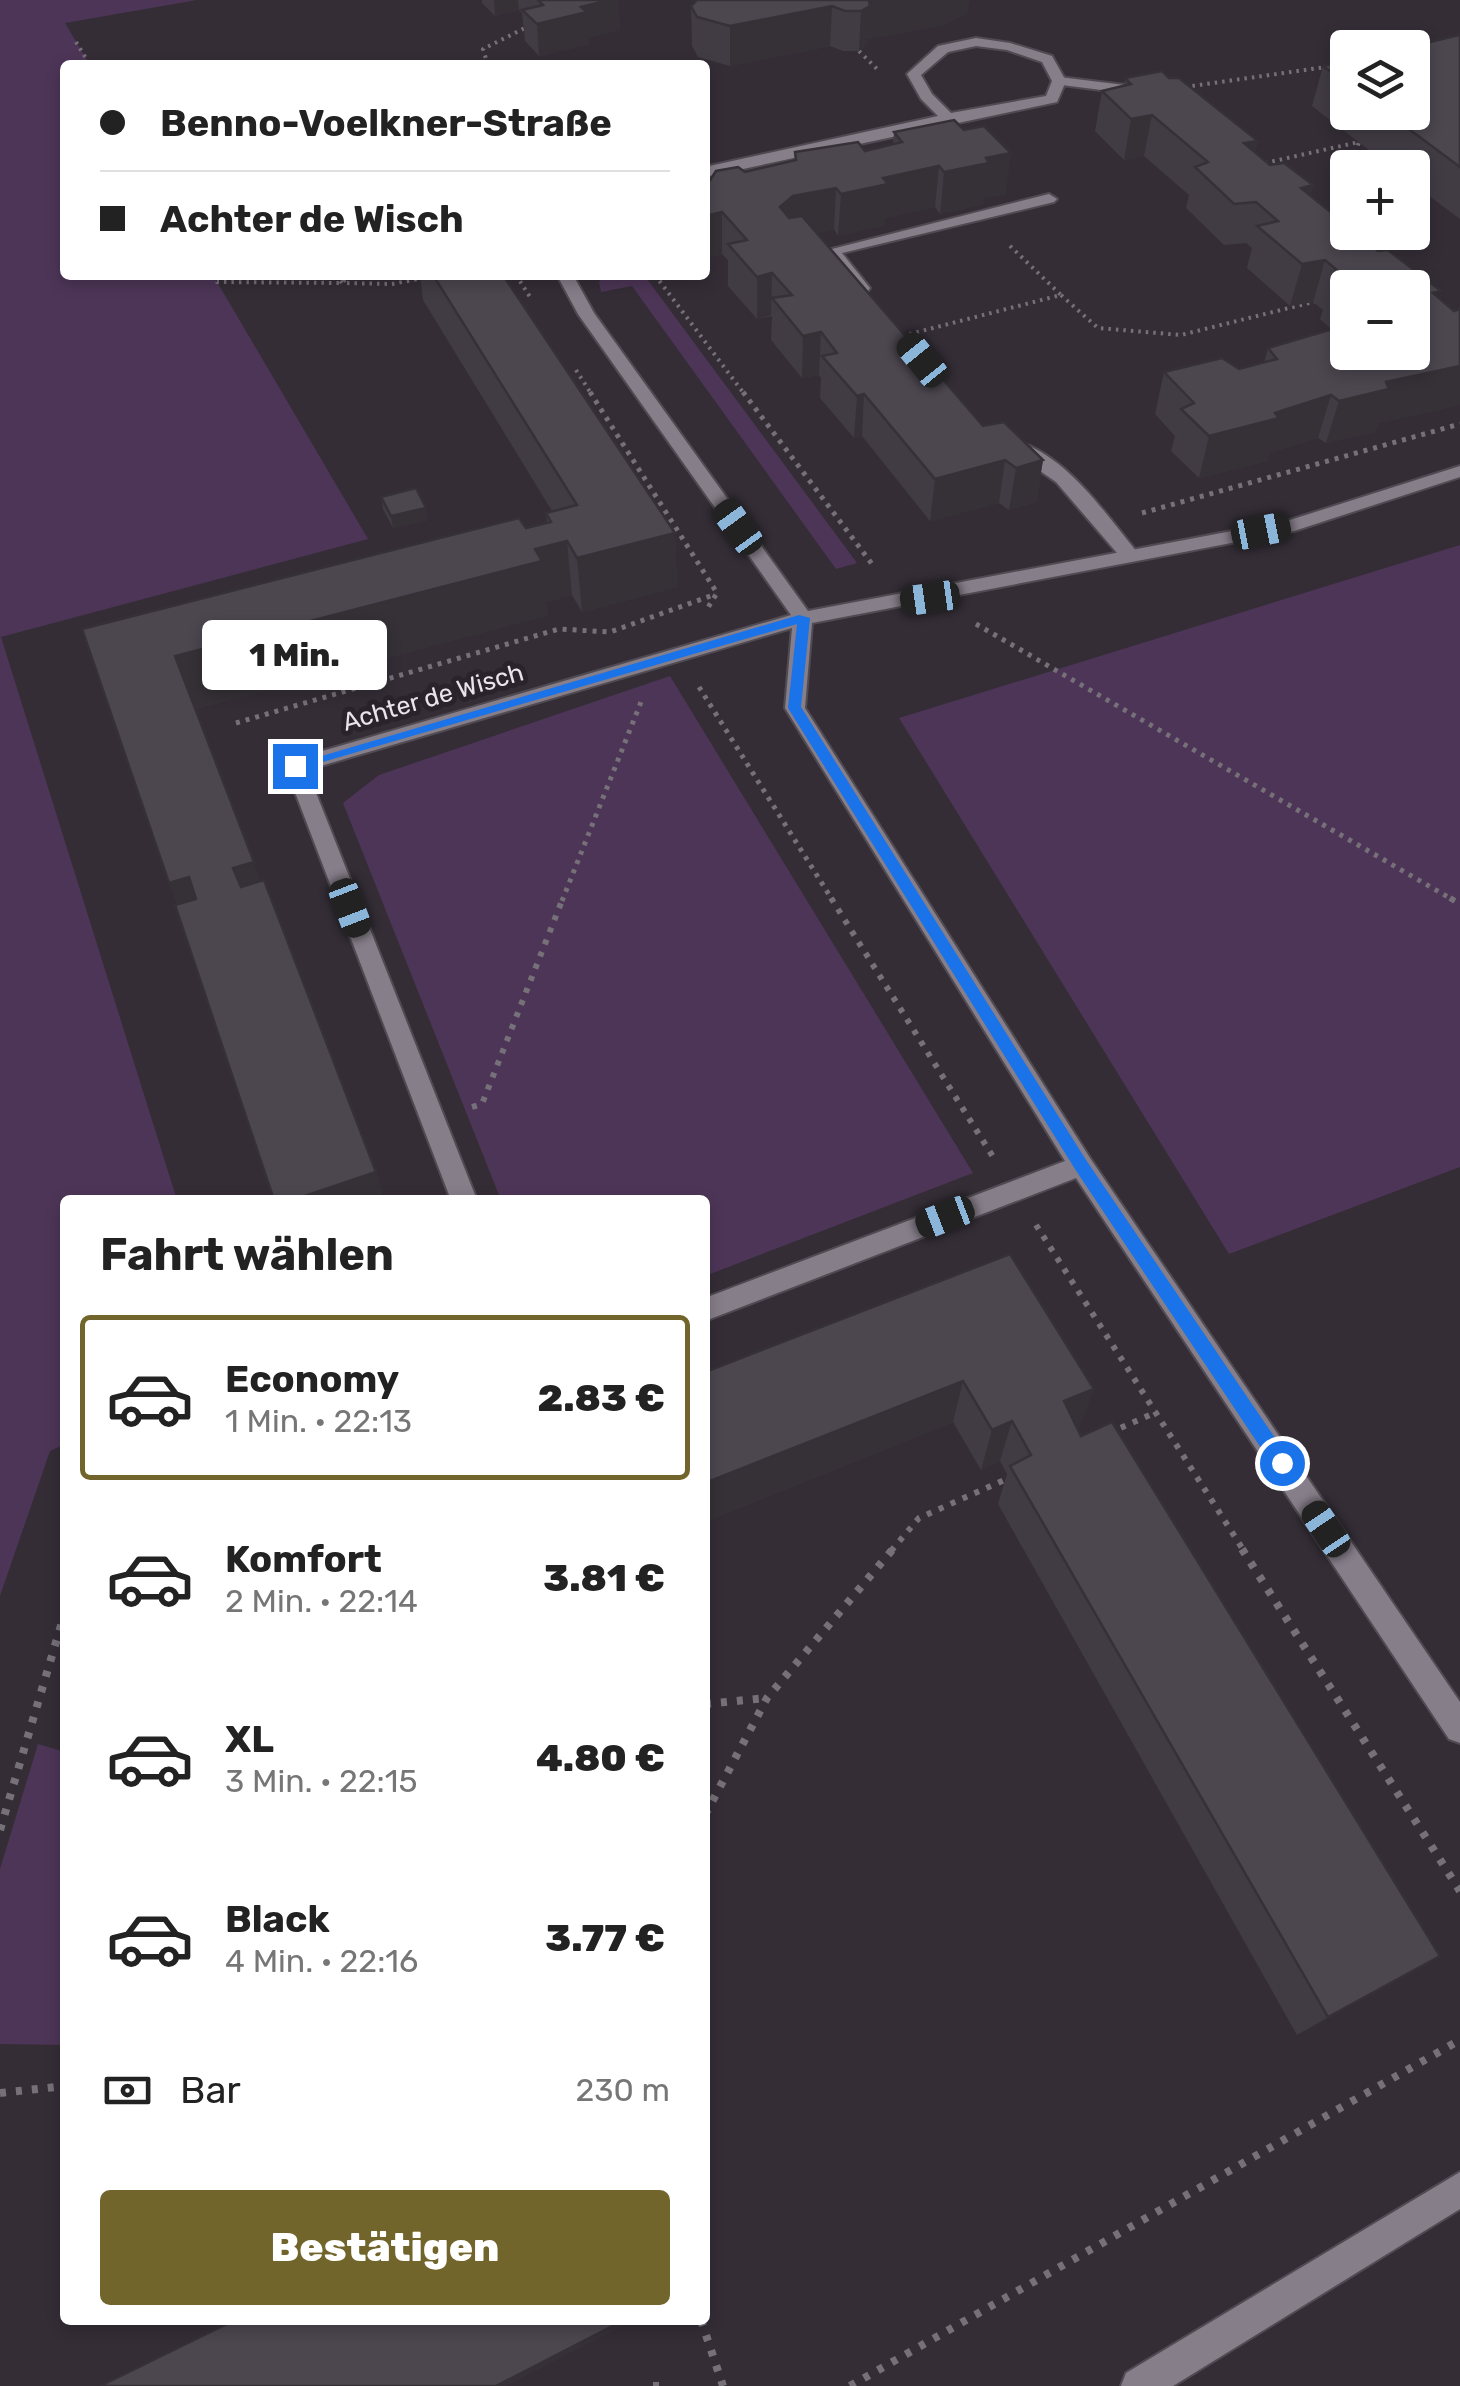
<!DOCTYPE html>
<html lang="de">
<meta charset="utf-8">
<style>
body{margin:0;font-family:Rubik,sans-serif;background:#f6f6f6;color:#222;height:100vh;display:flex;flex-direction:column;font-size:38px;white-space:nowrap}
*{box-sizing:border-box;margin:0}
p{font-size:32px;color:#767676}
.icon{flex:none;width:55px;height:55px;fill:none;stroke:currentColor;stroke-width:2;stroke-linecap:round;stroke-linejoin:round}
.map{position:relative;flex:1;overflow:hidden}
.drawer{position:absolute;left:60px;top:1195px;width:650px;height:1130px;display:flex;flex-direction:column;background:#fff;border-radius:10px;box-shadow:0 5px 15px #0003}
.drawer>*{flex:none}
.top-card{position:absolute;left:60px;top:60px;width:650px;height:220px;border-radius:10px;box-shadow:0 5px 15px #0003;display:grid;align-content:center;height:220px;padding:0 40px;background:#fff}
.buttons{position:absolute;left:1330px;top:30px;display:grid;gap:20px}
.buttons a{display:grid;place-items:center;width:100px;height:100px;border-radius:10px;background:#fff;box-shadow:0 5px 15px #0003;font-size:50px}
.end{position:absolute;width:45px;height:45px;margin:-22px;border:12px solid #1a73e8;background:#fff;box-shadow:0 0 0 5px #fff}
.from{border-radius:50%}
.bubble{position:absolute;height:70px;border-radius:10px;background:#fff;box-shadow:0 5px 15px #0003;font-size:32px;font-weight:800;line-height:70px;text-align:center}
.car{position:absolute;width:30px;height:60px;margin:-30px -15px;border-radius:12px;box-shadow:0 0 8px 2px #0007;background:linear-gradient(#222 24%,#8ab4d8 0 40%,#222 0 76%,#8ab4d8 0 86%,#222 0)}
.top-card b{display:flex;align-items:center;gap:35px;height:95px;font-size:38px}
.top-card b+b{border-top:2px solid #e0e0e0}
.top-card i{width:25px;height:25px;background:#222}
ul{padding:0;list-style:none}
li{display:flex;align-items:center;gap:30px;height:165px;margin:0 20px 15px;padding:0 20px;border:5px solid transparent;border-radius:10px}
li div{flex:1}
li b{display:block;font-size:38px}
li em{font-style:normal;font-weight:800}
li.selected{border-color:#72652b}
li>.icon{width:90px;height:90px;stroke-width:1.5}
h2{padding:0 40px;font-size:45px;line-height:120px}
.pay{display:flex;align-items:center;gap:25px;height:110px;padding:0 40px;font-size:38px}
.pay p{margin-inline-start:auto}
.action{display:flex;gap:20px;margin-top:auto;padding:20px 40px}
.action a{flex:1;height:115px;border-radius:10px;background:#72652b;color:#fff;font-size:40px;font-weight:800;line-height:115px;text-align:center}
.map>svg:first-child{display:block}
</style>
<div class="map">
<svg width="1460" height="2386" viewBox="0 0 1460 2386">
<rect width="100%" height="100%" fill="#342d36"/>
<g fill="#4d3557">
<path d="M0,0h197l-132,23 25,42h-25v210h148l155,264 -367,98 176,563h-112v244l-15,7 -50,145z"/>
<path d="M604,275h40l213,288 -21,6 -204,-283 -31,6 -2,-10z"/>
<path d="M1460,545v622l-231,87 -330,-536z"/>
<path d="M670,676l303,497 -268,103v-76h-204l-158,-397 36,-28z"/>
<path d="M38,1744l27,8v293l-65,-1v-175z"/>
</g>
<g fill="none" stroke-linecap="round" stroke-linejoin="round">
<defs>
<g id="service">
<path d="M1059,77l90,11 7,4 -7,4 -95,-12 -2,-3z"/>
<path d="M1049,194l8,5 -3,3 -212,51 28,35 -2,3h-12l-32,-40z"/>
<path d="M1016,441c51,15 88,71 121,111v8h-14l-67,-78 -46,-32v-8z"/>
</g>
<g id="minor">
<path d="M976,38l34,5 42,13 14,25 -9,21 -352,75v-10l233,-51 -17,-17 -14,-25 31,-28zM976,46l31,4 35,12 10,19 -6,15 -95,17 -19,-19 -11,-19 27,-23z"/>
<path d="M557,275h16l21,38 214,298 482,-91 170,-54v11l-166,54 -482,92 -7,85 285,450 370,544v41l-11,-4 -373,-561 -371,143v-23l360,-137 -280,-453 7,-80 -485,142 170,430h-26l-166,-434 3,-5 503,-146 -213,-301z"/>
<path d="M1460,2172v37l-287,177h-52l5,-13z"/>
</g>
</defs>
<use href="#service" stroke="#504b52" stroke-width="4"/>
<use href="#minor" stroke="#504b52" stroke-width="4"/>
<g stroke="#767078" stroke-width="4" stroke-dasharray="2.5 5" stroke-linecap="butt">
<path d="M76,42l14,23"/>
<path d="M859,51l20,20"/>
<path d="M350,62l3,3"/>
<path d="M488,65l-5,-16 46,-23"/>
<path d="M1185,87l141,-20"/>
<path d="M1265,163l94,-21 -8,26"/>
<path d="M1335,220l13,-41"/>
<path d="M213,275l4,7 125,1 7,-8"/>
<path d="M336,275l6,8 50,1 47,-9"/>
<path d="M516,275l16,25"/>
<path d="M655,275l90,120"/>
<path d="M1061,295l37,33 83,7 136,-34"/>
<path d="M902,336l159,-41 -54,-52"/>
<path d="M576,370l16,25"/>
</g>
<g stroke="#767078" stroke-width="5" stroke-dasharray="4 6" stroke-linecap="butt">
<path d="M590,392l127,201 -10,16"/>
<path d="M743,392l132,176"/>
<path d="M1142,513l318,-89"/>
<path d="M976,624l479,277"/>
<path d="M699,687l134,214"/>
<path d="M236,723l323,-94 51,3 106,-38"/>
<path d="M562,901l79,-199"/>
</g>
<g stroke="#767078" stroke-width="6" stroke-dasharray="5 8" stroke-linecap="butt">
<path d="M831,898l164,262"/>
<path d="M1450,898l10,6"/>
<path d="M472,1107l10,-3 81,-206"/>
<path d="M1036,1225l208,326"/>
<path d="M1109,1433l48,-21"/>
<path d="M891,1551l28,-33 92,-41"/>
</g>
<g stroke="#767078" stroke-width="8" stroke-dasharray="6 10" stroke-linecap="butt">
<path d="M1242,1549l218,342"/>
<path d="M705,1704l62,-6"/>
<path d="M705,1815l62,-117 126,-149"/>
<path d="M0,1830l65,-218"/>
<path d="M0,2093l65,-7"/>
<path d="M701,2320l22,66"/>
<path d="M653,2386h7"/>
<path d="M850,2386l610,-346"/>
</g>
<use href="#service" fill="#867e89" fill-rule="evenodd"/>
<use href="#minor" fill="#867e89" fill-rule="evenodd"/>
</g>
<g fill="#413c44" fill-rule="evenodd">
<path d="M482,0h136l2,30 -31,7v7l-50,12 -14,-15 -3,-28 -3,-3 -24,6 -13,-13z"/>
<path d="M695,0h274l-2,13 -24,12 -75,14 -1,6 -8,6h-16l-13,-5 -100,20 -32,-9 -6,-11 -1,-40 5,-5z"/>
<path d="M1460,36v183l-48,-36v-15h-20l-80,-62 11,-40 25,-6v52h64z"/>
<path d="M1125,78h44l89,63 -3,11 15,13 43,20 -3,11 144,115 6,-2v96l-82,18 -3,9 -49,11 -8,-5 -49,15 -2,8 -68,17 -28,-27 4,-15 -20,-22 9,-42 75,-3 25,-6 4,-15 68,-14 -16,-15 3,-9 -10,-8 -23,4 -43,-38 5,-20 -6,-5 -22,2 -38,-37 3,-13 -45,-39 -20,4 -29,-29 7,-40 22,-5zM1348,288h64v64h-64z"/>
<path d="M894,132l112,62 -22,4v6l-44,10 -5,-7 -50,11v7l-47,11 -4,-7 -18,4 167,193 60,34 -7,42 -27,8 -10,-7 -69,18 -68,-85 -8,2 -34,-40 1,-20 -2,-3 -17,3 -31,-38 1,-24 -15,3 -29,-33v-26l-6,-6 -15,4 -2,-2v-68l40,-16 50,-12v-8l70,-1 28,-7z"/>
<path d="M420,275h83l172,258 2,54 -95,25 -10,-17 -26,7 2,13 -352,94 64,172 116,291 8,28h-110l-97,-296 -95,-275 465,-106 -1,-10 6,-2 -129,-211z"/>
<path d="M381,497l47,23 -35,8 -10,-19z"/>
<path d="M1010,1254l68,176 326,547 -107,58 -299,-531 9,-30 -7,-13 -19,9 -28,-48 -248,100v-150z"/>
</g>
<g fill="#353137">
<path d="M494,0h24l1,10 -24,6z"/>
<path d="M610,0h8l2,30 -31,7v7l-50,12 -2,-32 44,-17z"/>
<path d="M869,0h100l-2,13 -24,12 -75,14 -1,6 -8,6 2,-40z"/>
<path d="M832,6l-2,40 -100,20v-40z"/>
<path d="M1152,115l-8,41 -20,4 7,-41z"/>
<path d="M1258,141l-10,41 -4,-39z"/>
<path d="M1011,153l-5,41 -22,4v6l-44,10 4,-42 42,-14z"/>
<path d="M939,166l-4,41 -50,11v7l-47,11 3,-42 42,-16z"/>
<path d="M1313,185l-11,42 -1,-39z"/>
<path d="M836,188l-2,41 -42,9 -12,-31 13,-11z"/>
<path d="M722,212v42l-15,4 -1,-42z"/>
<path d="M1325,260l-12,42 -23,4 12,-42z"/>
<path d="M772,273l-1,42 -14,4v-42z"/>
<path d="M821,332l-2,43 -17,3 1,-42z"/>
<path d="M1460,366v39l-82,18 -3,9 -49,11 13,-42 47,-19z"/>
<path d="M864,394l-2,42 -8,2 3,-42z"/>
<path d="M1331,395l-13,43 -49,15 -2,8 -68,17 10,-42 66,-23z"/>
<path d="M1005,460l-6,43 -69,18 5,-42z"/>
<path d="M1043,460l-7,42 -27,8 7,-42z"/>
<path d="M426,508l2,12 -35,8 -2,-12z"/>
<path d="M675,533l2,54 -95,25 -5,-54z"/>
<path d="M567,541l5,54 -26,7 2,13 -355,95 -18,-54z"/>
<path d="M254,862l16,52 -20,6 -17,-52z"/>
<path d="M189,877l19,52 -20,5 -19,-51z"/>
<path d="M376,1172l8,28h-91z"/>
<path d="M963,1381l-10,41 -248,100v-39z"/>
<path d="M1094,1389l-15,41 -15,-29z"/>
<path d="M1012,1421l-12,40 -19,9 11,-40z"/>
<path d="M1440,1956l-36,21 -107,58 31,-18z"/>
<path d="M624,2320h11l-129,66h-10z"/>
</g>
<g fill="#4c464f" stroke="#353137" stroke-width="2.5">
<path d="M538,0h72l-29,7 6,5 -50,12 -15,-14 21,-5z"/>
<path d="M697,0h172l1,6 -9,5h-16l-13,-5 -102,20 -33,-9 -6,-11z"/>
<path d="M1459,35l1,1v131l-74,-55h26v-64h-7z"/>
<path d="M1348,60v24l-25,-18z"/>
<path d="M1162,71l7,7h10l79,63 -14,2 26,22 14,-2 29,22 -12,3 47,38v6h8l22,19 10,-1 53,41 -8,2 21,18 6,-2v57l-74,16 3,7 -50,12 -8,-6 -56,18 4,5 -70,18 -28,-27 13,-6 -30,-31 58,-14 17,11 38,-10 -9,-11 61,-18 19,9v13h64v-64h-64v3l-15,-14 11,-1 -19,-16 -23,4 -45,-38 21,-5 -22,-19 -22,2 -39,-37 13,-5 -56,-47 -21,4 -29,-28 29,-7 -6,-6z"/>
<path d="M954,120l10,10 20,-4 27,27 -25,5 3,5 -45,9 -5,-6 -56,12 5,6 -47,10 -5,-6 -43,8 -13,11 9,11 13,-2 181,210 21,-4 39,38 -27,8 -11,-8 -70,19 -71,-85 -7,2 -35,-40 15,-3 -16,-21 -18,4 -31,-38 20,-3 -20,-22 -15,4 -29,-33 19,-4 -25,-28 -16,4 -1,-1v-27l11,-17 22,-4 7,5 51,-12 -1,-8 63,-10 7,9 37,-9 -8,-10z"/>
<path d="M433,275h70l172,258 -98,25 -10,-17 -32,8 7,12 -367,95 79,206 -21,6 8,19 23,-7 112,292 -83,28h-19l-99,-295 21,-6 -7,-22 -20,6 -87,-254 437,-111 7,10 25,-6 -5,-9 31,-8z"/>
<path d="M416,488l10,20 -35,8 -10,-19z"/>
<path d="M1010,1254l84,135 -30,12 17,35 31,-14 328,534 -112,61 -318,-551 21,-11 -19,-34 -20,9 -29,-49 -258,102v-111z"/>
<path d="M235,2320h389l-128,66h-396z"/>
</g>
<path fill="#1a73e8" d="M799,615l11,3 -9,89 285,453 202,297v12h-13l-200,-300 -287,-461 9,-84 -502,146 -7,-4z"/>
<g text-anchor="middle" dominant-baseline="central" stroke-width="10" stroke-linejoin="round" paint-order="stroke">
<g font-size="25" fill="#e8e4ea" stroke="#2a232c">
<text transform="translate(433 697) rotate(-16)">Achter de Wisch</text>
</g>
</g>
</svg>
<div class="buttons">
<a><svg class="icon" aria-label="layers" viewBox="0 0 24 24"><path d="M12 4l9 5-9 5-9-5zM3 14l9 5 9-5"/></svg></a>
<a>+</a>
<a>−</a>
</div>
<i class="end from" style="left:1282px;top:1463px"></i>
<i class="end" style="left:295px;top:766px"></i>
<div class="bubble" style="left:202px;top:620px;width:185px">1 Min.</div>
<i class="car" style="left:922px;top:360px;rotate:321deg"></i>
<i class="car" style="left:738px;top:527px;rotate:324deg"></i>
<i class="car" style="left:1261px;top:531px;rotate:79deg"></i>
<i class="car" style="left:930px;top:598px;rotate:262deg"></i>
<i class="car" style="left:350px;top:908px;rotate:159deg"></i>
<i class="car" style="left:945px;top:1217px;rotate:249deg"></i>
<i class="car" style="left:1326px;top:1529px;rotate:326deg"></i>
<div class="top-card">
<b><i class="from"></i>Benno-Voelkner-Straße</b>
<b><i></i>Achter de Wisch</b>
</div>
<section class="drawer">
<h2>Fahrt wählen</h2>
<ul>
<li class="selected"><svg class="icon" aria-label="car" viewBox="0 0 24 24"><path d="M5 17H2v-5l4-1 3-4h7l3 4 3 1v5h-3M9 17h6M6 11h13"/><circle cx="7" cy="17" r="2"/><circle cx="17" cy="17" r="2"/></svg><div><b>Economy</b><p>1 Min. · 22:13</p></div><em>2.83 €</em></li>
<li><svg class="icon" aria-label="car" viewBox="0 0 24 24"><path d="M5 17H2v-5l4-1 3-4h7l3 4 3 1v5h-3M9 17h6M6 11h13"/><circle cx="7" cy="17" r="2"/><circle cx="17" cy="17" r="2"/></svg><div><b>Komfort</b><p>2 Min. · 22:14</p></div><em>3.81 €</em></li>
<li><svg class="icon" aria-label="car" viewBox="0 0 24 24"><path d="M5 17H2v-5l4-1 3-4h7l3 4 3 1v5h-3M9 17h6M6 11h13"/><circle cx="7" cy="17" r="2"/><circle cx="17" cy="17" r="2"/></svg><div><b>XL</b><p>3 Min. · 22:15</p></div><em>4.80 €</em></li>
<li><svg class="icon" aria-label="car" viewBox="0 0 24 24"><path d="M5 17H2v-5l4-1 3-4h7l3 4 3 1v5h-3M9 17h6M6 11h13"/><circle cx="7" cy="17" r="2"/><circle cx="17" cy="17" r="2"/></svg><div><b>Black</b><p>4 Min. · 22:16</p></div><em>3.77 €</em></li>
</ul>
<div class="pay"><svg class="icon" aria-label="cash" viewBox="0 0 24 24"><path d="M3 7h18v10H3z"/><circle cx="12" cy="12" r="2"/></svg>Bar<p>230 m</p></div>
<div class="action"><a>Bestätigen</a></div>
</section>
</div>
